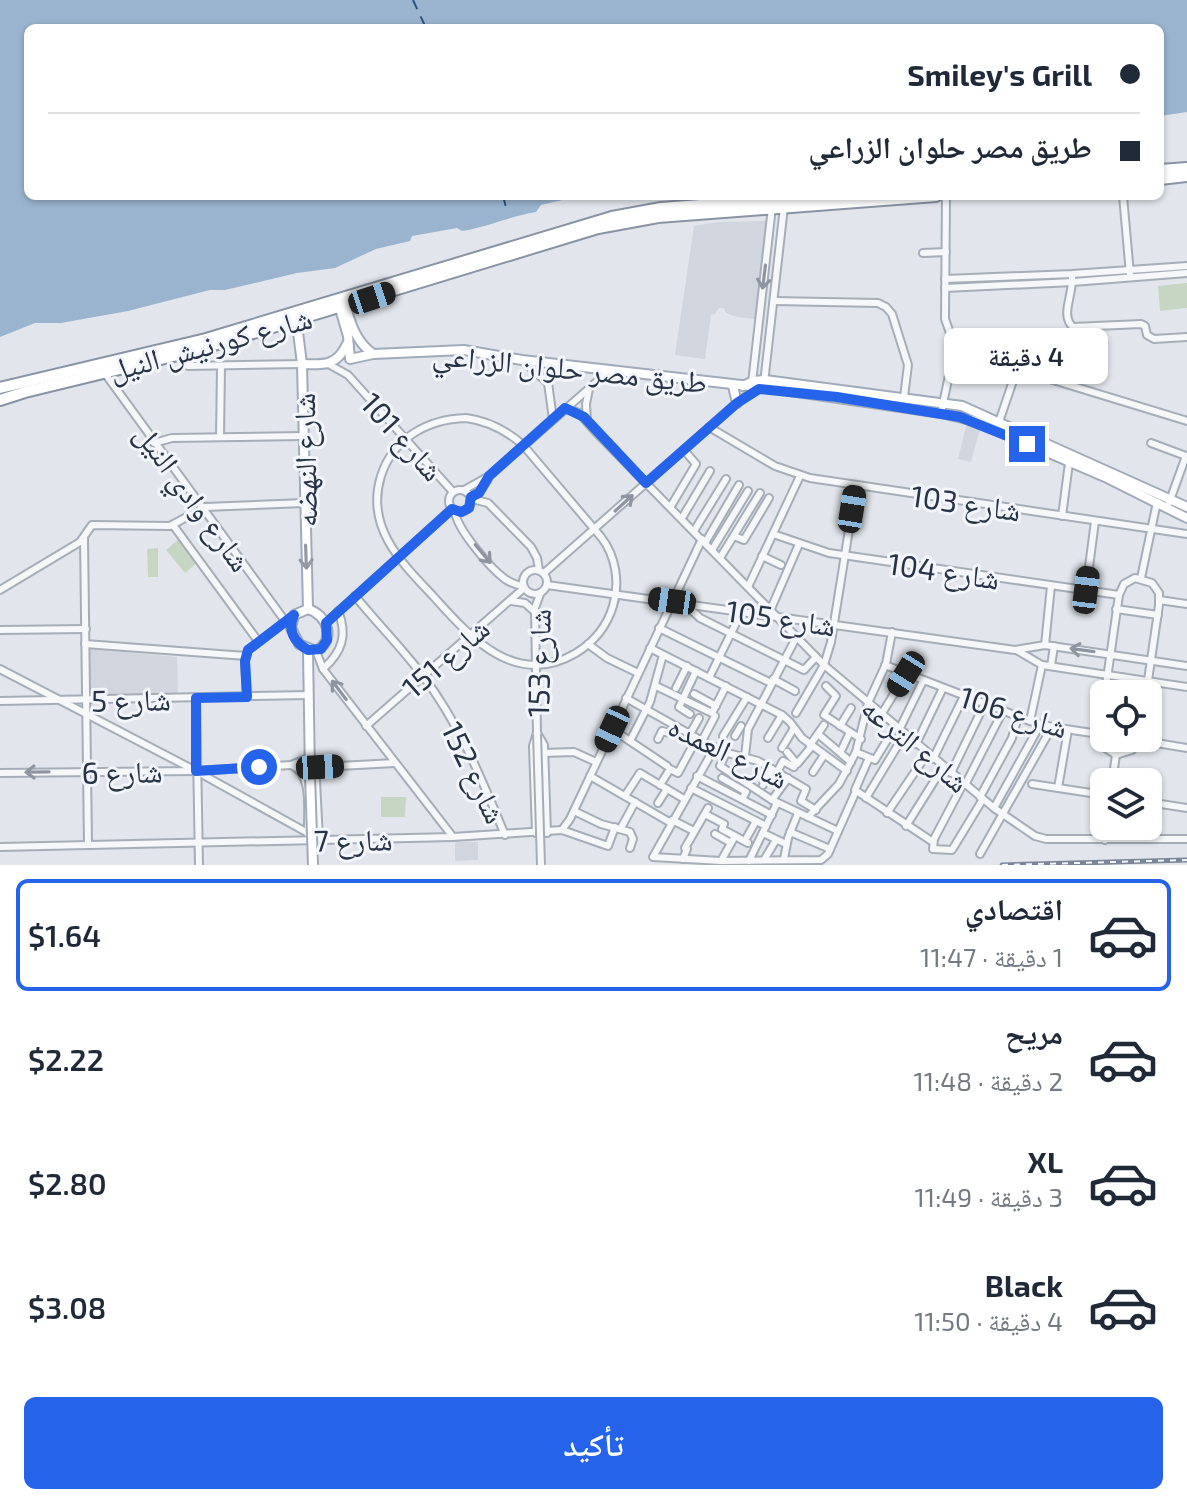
<!DOCTYPE html>
<html lang="ar">
<meta charset="utf-8">
<style>
body{margin:0;font-family:"Exo 2","Noto Naskh Arabic",sans-serif;background:#f2f2f3;color:#1f2937;direction:rtl;height:100vh;display:flex;flex-direction:column;font-size:30px;white-space:nowrap}
*{box-sizing:border-box;margin:0}
p{font-size:26px;color:#747a83}
.icon{flex:none;width:44px;height:44px;fill:none;stroke:currentColor;stroke-width:2;stroke-linecap:round;stroke-linejoin:round}
.map{position:relative;height:865px;overflow:hidden;direction:ltr}
.side{display:flex;flex-direction:column;background:#fff;flex:1}
.side>*{flex:none}
.guide{position:absolute;left:24px;top:24px;width:1140px;height:176px;border-radius:12px;box-shadow:0 2px 6px #0004;direction:rtl;display:grid;align-content:center;height:176px;padding:0 24px;background:#fff}
.buttons{position:absolute;left:1090px;top:680px;display:grid;gap:16px}
.buttons a{display:grid;place-items:center;width:72px;height:72px;border-radius:12px;background:#fff;box-shadow:0 2px 6px #0004;font-size:40px}
.end{position:absolute;width:36px;height:36px;margin:-18px;border:10px solid #2563eb;background:#fff;box-shadow:0 0 0 4px #fff}
.from{border-radius:50%}
.bubble{position:absolute;height:56px;border-radius:12px;background:#fff;box-shadow:0 2px 6px #0004;font-size:26px;font-weight:600;line-height:56px;text-align:center;direction:rtl}
.car{position:absolute;width:24px;height:48px;margin:-24px -12px;border-radius:10px;box-shadow:0 0 6px 2px #0007;background:linear-gradient(#222 24%,#8ab4d8 0 40%,#222 0 76%,#8ab4d8 0 86%,#222 0)}
.guide b{display:flex;align-items:center;gap:28px;height:76px;font-size:30px}
.guide b+b{border-top:2px solid #e0e1e3}
.guide i{width:20px;height:20px;background:#1f2937}
ul{padding:14px 0 0;list-style:none}
li{display:flex;align-items:center;gap:24px;height:112px;margin:0 16px 12px;padding:0 8px;border:4px solid transparent;border-radius:12px}
li div{flex:1}
li b{display:block;font-size:30px}
li em{font-style:normal;font-weight:600}
li.active{border-color:#2563eb}
li>.icon{width:72px;height:72px;stroke-width:1.5}
.action{display:flex;gap:16px;margin-top:auto;padding:16px 24px}
.action a{flex:1;height:92px;border-radius:12px;background:#2563eb;color:#fff;font-size:32px;font-weight:600;line-height:92px;text-align:center}
.map>svg:first-child{display:block}
</style>
<div class="map">
<svg width="1187" height="865" viewBox="0 0 1187 865">
<rect width="100%" height="100%" fill="#e2e6ec"/>
<g fill="#d0d5de">
<path d="M767,221l-12,98 -18,-2 -11,-4 -2,-5h-5l-4,6 -4,1 -6,44 -30,-4 19,-129 24,-4z"/>
<path d="M967,422l14,3 -10,37 -13,-3z"/>
<path d="M89,649l88,8 1,36 -87,4z"/>
<path d="M455,842h23v18l-23,1z"/>
</g>
<g fill="#c7d6c2">
<path d="M1187,283v25l-27,3 -2,-25z"/>
<path d="M179,539l19,23 -13,11 -19,-23z"/>
<path d="M158,548v29h-10l-1,-28z"/>
<path d="M381,797h25l-1,20h-24z"/>
</g>
<path fill="#9ab4cf" d="M0,0h1187v112l-27,4v-88h-1132v168h551l-38,9 -5,7c-25,4 -48,15 -74,19l-5,-3 -45,8 -2,5 -34,8 -41,19 -38,5 -72,17h-15l-82,21 -67,12h-26l-35,14z"/>
<g fill="none" stroke-linecap="round" stroke-linejoin="round">
<g stroke="#2e527e" stroke-width="2" stroke-dasharray="10 8" stroke-linecap="butt">
<path d="M413,0l13,28"/>
<path d="M503,196l3,11"/>
</g>
<defs>
<g id="minor">
<path d="M1123,196l7,78"/>
<path d="M923,253l23,-1"/>
<path d="M1072,278c1,17 -12,38 1,49l68,-3 4,2 2,9 7,4 33,-2"/>
<path d="M945,279l127,-5 115,-8"/>
<path d="M945,288l128,-6 114,-9"/>
<path d="M774,301l104,2 8,4 6,7 16,51 -4,32"/>
<path d="M954,354l63,15 170,52"/>
<path d="M522,360l26,23"/>
<path d="M330,365l18,10 105,117"/>
<path d="M188,366l114,-2"/>
<path d="M104,372l181,249"/>
<path d="M752,383l20,-176"/>
<path d="M565,408l14,5 15,17 230,235 170,143 41,28 11,3h141"/>
<path d="M941,413l14,-66 -10,-28 1,-123"/>
<path d="M466,418c23,3 40,12 57,27l78,92c15,19 19,46 12,69 -6,20 -19,36 -37,47 -61,36 -106,-16 -143,-57 -32,-34 -68,-69 -52,-120 12,-38 47,-57 85,-58z"/>
<path d="M553,419l-5,-36 8,-18"/>
<path d="M587,421l-1,-17 3,-15"/>
<path d="M999,422l18,-53"/>
<path d="M709,427l66,39 35,12 377,56"/>
<path d="M220,437l1,-71"/>
<path d="M154,443l18,-5 131,-2"/>
<path d="M1151,443l35,13 -17,47"/>
<circle cx="460" cy="501" r="11"/>
<path d="M464,490l25,-14 120,-105"/>
<path d="M472,496l7,-3 9,-14"/>
<path d="M472,499l16,4 43,44 6,11 2,12"/>
<path d="M671,506l25,-42 -12,-14"/>
<path d="M455,511c1,17 35,57 50,68 6,4 11,6 18,7"/>
<path d="M1062,516l7,-53"/>
<path d="M682,518l28,-47"/>
<path d="M173,525l85,116"/>
<path d="M694,531l32,-52"/>
<path d="M773,534l56,19 290,42"/>
<path d="M734,536l10,4 25,-42"/>
<path d="M84,538l4,307"/>
<path d="M705,543l34,-58"/>
<path d="M712,550l36,-59"/>
<path d="M762,556l19,9"/>
<path d="M720,558l40,-65"/>
<circle cx="535" cy="582" r="12"/>
<path d="M544,573l193,-170 27,-20 20,-176"/>
<path d="M1141,578l16,-76"/>
<path d="M547,585l468,65 30,-5 142,21"/>
<path d="M748,587l52,-111"/>
<path d="M0,590l80,-48 12,-17 78,1 35,-19 99,-4"/>
<path d="M1086,590l9,-69"/>
<path d="M355,596c22,27 47,52 68,80 36,47 59,104 82,159"/>
<path d="M1159,600l28,4"/>
<path d="M511,601l14,2 10,9"/>
<path d="M685,604l15,14 104,52 12,-13"/>
<path d="M1116,609l42,6"/>
<path d="M770,611l29,-67"/>
<path d="M326,623l126,-114"/>
<path d="M659,628l112,55"/>
<path d="M0,630l86,-1"/>
<path d="M85,644l161,12"/>
<path d="M588,644l19,14 31,15"/>
<path d="M1045,645l6,-59"/>
<path d="M650,648l132,67 8,7 12,16 45,33"/>
<path d="M316,651l7,18 130,168"/>
<path d="M1018,651l24,14 145,22"/>
<path d="M885,665l145,56 22,6 47,7"/>
<path d="M1051,666l3,-20"/>
<path d="M0,669l196,102 119,66"/>
<path d="M323,669c19,-17 25,-34 15,-58"/>
<path d="M709,678l33,-67"/>
<path d="M773,679l22,12"/>
<path d="M656,686l56,27 14,-27"/>
<path d="M826,686l10,10 -12,19 37,24"/>
<path d="M676,688l11,-22"/>
<path d="M694,694l22,12"/>
<path d="M247,697l-2,-36 3,-11 46,-35"/>
<path d="M196,698l3,167"/>
<path d="M626,698l94,53 38,10 48,28 -5,12 15,9"/>
<path d="M0,701l309,-6"/>
<path d="M796,713l28,-48 7,-23 25,-156"/>
<path d="M690,714l-11,-7 17,-36"/>
<path d="M881,715l25,-41"/>
<path d="M1030,721l12,-56"/>
<path d="M366,726l158,-138"/>
<path d="M840,726l11,-18"/>
<path d="M612,729l55,37"/>
<path d="M899,730l24,-49"/>
<path d="M537,733l7,12 3,88"/>
<path d="M537,734l-2,-126 5,-14"/>
<path d="M690,734l9,-16"/>
<path d="M818,734l33,28"/>
<path d="M723,736l24,-39"/>
<path d="M735,736l6,-10"/>
<path d="M768,738l14,-23"/>
<path d="M1139,738l-7,12 -16,5 -15,-10 -2,-11 20,-139 5,-11 11,-6 17,5 7,10v12l-13,89"/>
<path d="M658,739l4,-8 11,3 4,-7"/>
<path d="M1138,740l49,8"/>
<path d="M630,741l20,-39 13,-47"/>
<path d="M702,741l13,-25"/>
<path d="M916,744l27,-56"/>
<path d="M810,745l14,-20"/>
<path d="M715,747l-62,110 68,4 100,-1 7,-6 28,-63"/>
<path d="M782,748l12,-20"/>
<path d="M842,749l8,-17"/>
<path d="M787,752l10,12 15,-18"/>
<path d="M856,752l19,8 20,-33"/>
<path d="M544,753l30,-1 22,10"/>
<path d="M726,753l-6,13 52,34 66,31"/>
<path d="M745,756l3,-27 48,-91"/>
<path d="M869,758l-14,32 78,52"/>
<path d="M933,759l31,-63"/>
<path d="M291,765c23,9 16,47 17,69"/>
<path d="M320,767l75,-4"/>
<path d="M777,772l6,-11 11,6"/>
<path d="M813,772l11,-17"/>
<path d="M0,773l196,-2 95,-6 18,-7"/>
<path d="M951,773l34,-70"/>
<path d="M590,776l81,47"/>
<path d="M697,776l75,39"/>
<path d="M722,778l24,14 -4,7"/>
<path d="M316,781l3,58"/>
<path d="M1112,782l4,-27"/>
<path d="M963,784l-29,55 -1,10 19,1 31,-51"/>
<path d="M1032,784l72,11"/>
<path d="M660,785l10,-16 8,4 13,-24"/>
<path d="M763,785l9,-16"/>
<path d="M965,785l38,-74"/>
<path d="M691,788l75,38"/>
<path d="M1058,788l10,-58"/>
<path d="M625,796l15,-23 44,26"/>
<path d="M980,797l32,-59 6,-21"/>
<path d="M866,798l38,-63"/>
<path d="M772,800l16,-22"/>
<path d="M1148,802l39,6"/>
<path d="M658,803l9,-14"/>
<path d="M994,808l46,-83"/>
<path d="M574,811l27,13 29,8 3,7 -3,9"/>
<path d="M887,813l40,-59"/>
<path d="M705,814l19,10 -2,5 26,14"/>
<path d="M808,817l31,-33 17,-32 12,-49 18,-39 6,-32"/>
<path d="M672,820l22,11"/>
<path d="M906,826l37,-59"/>
<path d="M621,828l14,-26"/>
<path d="M562,830l8,-11 132,-280"/>
<path d="M562,830l46,16 7,-19"/>
<path d="M790,832l40,17"/>
<path d="M536,833l-3,-87 4,-13"/>
<path d="M763,833l23,11"/>
<path d="M715,834l16,9"/>
<path d="M747,837l9,-16"/>
<path d="M1105,840l1,-14"/>
<path d="M0,847l453,-10 109,-7"/>
<path d="M980,854l72,-127"/>
<path d="M683,859l4,-10 -2,-1 23,-40"/>
<path d="M784,859l4,-21 10,-25"/>
<path d="M764,860l12,-20"/>
<path d="M721,861l14,-25"/>
<path d="M749,861l28,-58"/>
</g>
<g id="major">
<path d="M344,300c6,21 10,40 29,54"/>
<path d="M338,302l10,34 2,23 23,-5 91,-4 58,10 254,29 165,24 34,8 130,56 82,41"/>
<path d="M296,316l6,48 6,245"/>
<path d="M302,364c22,1 35,2 45,-20"/>
<path d="M733,386l4,17"/>
<path d="M743,386l10,-5 12,-1 197,26 225,101"/>
<path d="M308,609c20,6 28,31 8,42l-17,-7 -8,-16 3,-13z"/>
<path d="M308,650l2,126"/>
</g>
<g id="highway">
<path d="M1160,170l27,-2"/>
<path d="M1160,179l27,-3"/>
<path d="M0,388l206,-49 406,-122 49,-9 162,-12"/>
<path d="M0,400l25,-8 169,-41 404,-123 60,-11 278,-21"/>
</g>
</defs>
<use href="#minor" stroke="#a6adb7" stroke-width="10"/>
<use href="#major" stroke="#a0aab9" stroke-width="12"/>
<use href="#highway" stroke="#8893a4" stroke-width="14"/>
<use href="#minor" stroke="#f5f7f9" stroke-width="6"/>
<use href="#major" stroke="#fff" stroke-width="8"/>
<use href="#highway" stroke="#fff" stroke-width="10"/>
<defs>
<path id="rail" d="M1002,865l185,-5"/>
</defs>
<use href="#rail" stroke="#7a8597" stroke-width="5"/>
<use href="#rail" stroke="#f2f5f9" stroke-width="2" stroke-dasharray="6" stroke-linecap="butt"/>
<defs>
<path id="minor-bridge" d="M537,734l4,131"/>
<path id="major-bridge" d="M310,776l3,89"/>
</defs>
<use href="#minor-bridge" stroke="#a6adb7" stroke-width="10" stroke-linecap="butt"/>
<use href="#major-bridge" stroke="#a0aab9" stroke-width="12" stroke-linecap="butt"/>
<use href="#minor-bridge" stroke="#f5f7f9" stroke-width="6"/>
<use href="#major-bridge" stroke="#fff" stroke-width="8"/>
</g>
<defs><path id="oneway-shaft" d="M-6 0H5M1.5-3L5.5 0L1.5 3" fill="none" stroke-width="1.6" stroke-linecap="round" stroke-linejoin="round" transform="scale(2)"/></defs>
<g stroke="#8e95a0">
<use href="#oneway-shaft" transform="translate(764 277) rotate(97)"/>
<use href="#oneway-shaft" transform="translate(624 503) rotate(-42)"/>
<use href="#oneway-shaft" transform="translate(483 554) rotate(50)"/>
<use href="#oneway-shaft" transform="translate(1082 650) rotate(-172)"/>
<use href="#oneway-shaft" transform="translate(339 690) rotate(-127)"/>
<use href="#oneway-shaft" transform="translate(37 772) rotate(179)"/>
</g>
<use stroke="#9499a2" href="#oneway-shaft" transform="translate(306 557) rotate(88)"/>
<g fill="none" stroke-linecap="round" stroke-linejoin="round">
<path stroke="#2563eb" stroke-width="10" d="M259,767l-63,4v-73l51,-1 -2,-36 3,-11 46,-35c-7,15 0,27 14,35l13,-1 6,-9 -1,-17 126,-114 9,3 8,-4 2,-11 8,-4 10,-17 76,-68 19,9 62,66 91,-80 22,-14 78,8 123,20 67,27"/>
</g>
<g text-anchor="middle" dominant-baseline="central" stroke-width="6" stroke-linejoin="round" paint-order="stroke">
<g font-size="30" fill="#283346" stroke="#f2f5f9">
<text transform="translate(210 343) rotate(-15)">شارع كورنيش النيل</text>
<text transform="translate(570 367) rotate(6)">طريق مصر حلوان الزراعي</text>
<text transform="translate(403 436) rotate(48)">شارع 101</text>
<text transform="translate(304 460) rotate(-91)">شارع النهضه</text>
<text transform="translate(194 497) rotate(54)">شارع وادي النيل</text>
<text transform="translate(966 502) rotate(8)">شارع 103</text>
<text transform="translate(944 570) rotate(8)">شارع 104</text>
<text transform="translate(781 617) rotate(8)">شارع 105</text>
<text transform="translate(445 657) rotate(-41)">شارع 151</text>
<text transform="translate(538 663) rotate(-89)">شارع 153</text>
<text transform="translate(131 699) rotate(-1)">شارع 5</text>
<text transform="translate(1014 711) rotate(17)">شارع 106</text>
<text transform="translate(916 744) rotate(40)">شارع الترعه</text>
<text transform="translate(729 751) rotate(26)">شارع العمده</text>
<text transform="translate(122 771) rotate(-1)">شارع 6</text>
<text transform="translate(475 772) rotate(64)">شارع 152</text>
<text transform="translate(353 839) rotate(-1)">شارع 7</text>
</g>
</g>
</svg>
<div class="buttons">
<a><svg class="icon" aria-label="locate" viewBox="0 0 24 24"><circle cx="12" cy="12" r="6"/><path d="M12 2v4M12 18v4M2 12h4M18 12h4"/></svg></a>
<a><svg class="icon" aria-label="layers" viewBox="0 0 24 24"><path d="M12 4l9 5-9 5-9-5zM3 14l9 5 9-5"/></svg></a>
</div>
<i class="end from" style="left:259px;top:767px"></i>
<i class="end" style="left:1027px;top:444px"></i>
<div class="bubble" style="left:944px;top:328px;width:164px">4 دقيقة</div>
<i class="car" style="left:372px;top:298px;rotate:72deg"></i>
<i class="car" style="left:852px;top:509px;rotate:9deg"></i>
<i class="car" style="left:1086px;top:590px;rotate:7deg"></i>
<i class="car" style="left:672px;top:601px;rotate:278deg"></i>
<i class="car" style="left:906px;top:674px;rotate:212deg"></i>
<i class="car" style="left:612px;top:729px;rotate:205deg"></i>
<i class="car" style="left:320px;top:767px;rotate:87deg"></i>
<div class="guide">
<b><i class="from"></i>Smiley's Grill</b>
<b><i></i>طريق مصر حلوان الزراعي</b>
</div>
</div>
<section class="side">
<ul>
<li class="active"><svg class="icon" aria-label="car" viewBox="0 0 24 24"><path d="M5 17H2v-5l4-1 3-4h7l3 4 3 1v5h-3M9 17h6M6 11h13"/><circle cx="7" cy="17" r="2"/><circle cx="17" cy="17" r="2"/></svg><div><b>اقتصادي</b><p>1 دقيقة · 11:47</p></div><em>$1.64</em></li>
<li><svg class="icon" aria-label="car" viewBox="0 0 24 24"><path d="M5 17H2v-5l4-1 3-4h7l3 4 3 1v5h-3M9 17h6M6 11h13"/><circle cx="7" cy="17" r="2"/><circle cx="17" cy="17" r="2"/></svg><div><b>مريح</b><p>2 دقيقة · 11:48</p></div><em>$2.22</em></li>
<li><svg class="icon" aria-label="car" viewBox="0 0 24 24"><path d="M5 17H2v-5l4-1 3-4h7l3 4 3 1v5h-3M9 17h6M6 11h13"/><circle cx="7" cy="17" r="2"/><circle cx="17" cy="17" r="2"/></svg><div><b>XL</b><p>3 دقيقة · 11:49</p></div><em>$2.80</em></li>
<li><svg class="icon" aria-label="car" viewBox="0 0 24 24"><path d="M5 17H2v-5l4-1 3-4h7l3 4 3 1v5h-3M9 17h6M6 11h13"/><circle cx="7" cy="17" r="2"/><circle cx="17" cy="17" r="2"/></svg><div><b>Black</b><p>4 دقيقة · 11:50</p></div><em>$3.08</em></li>
</ul>
<div class="action"><a>تأكيد</a></div>
</section>
